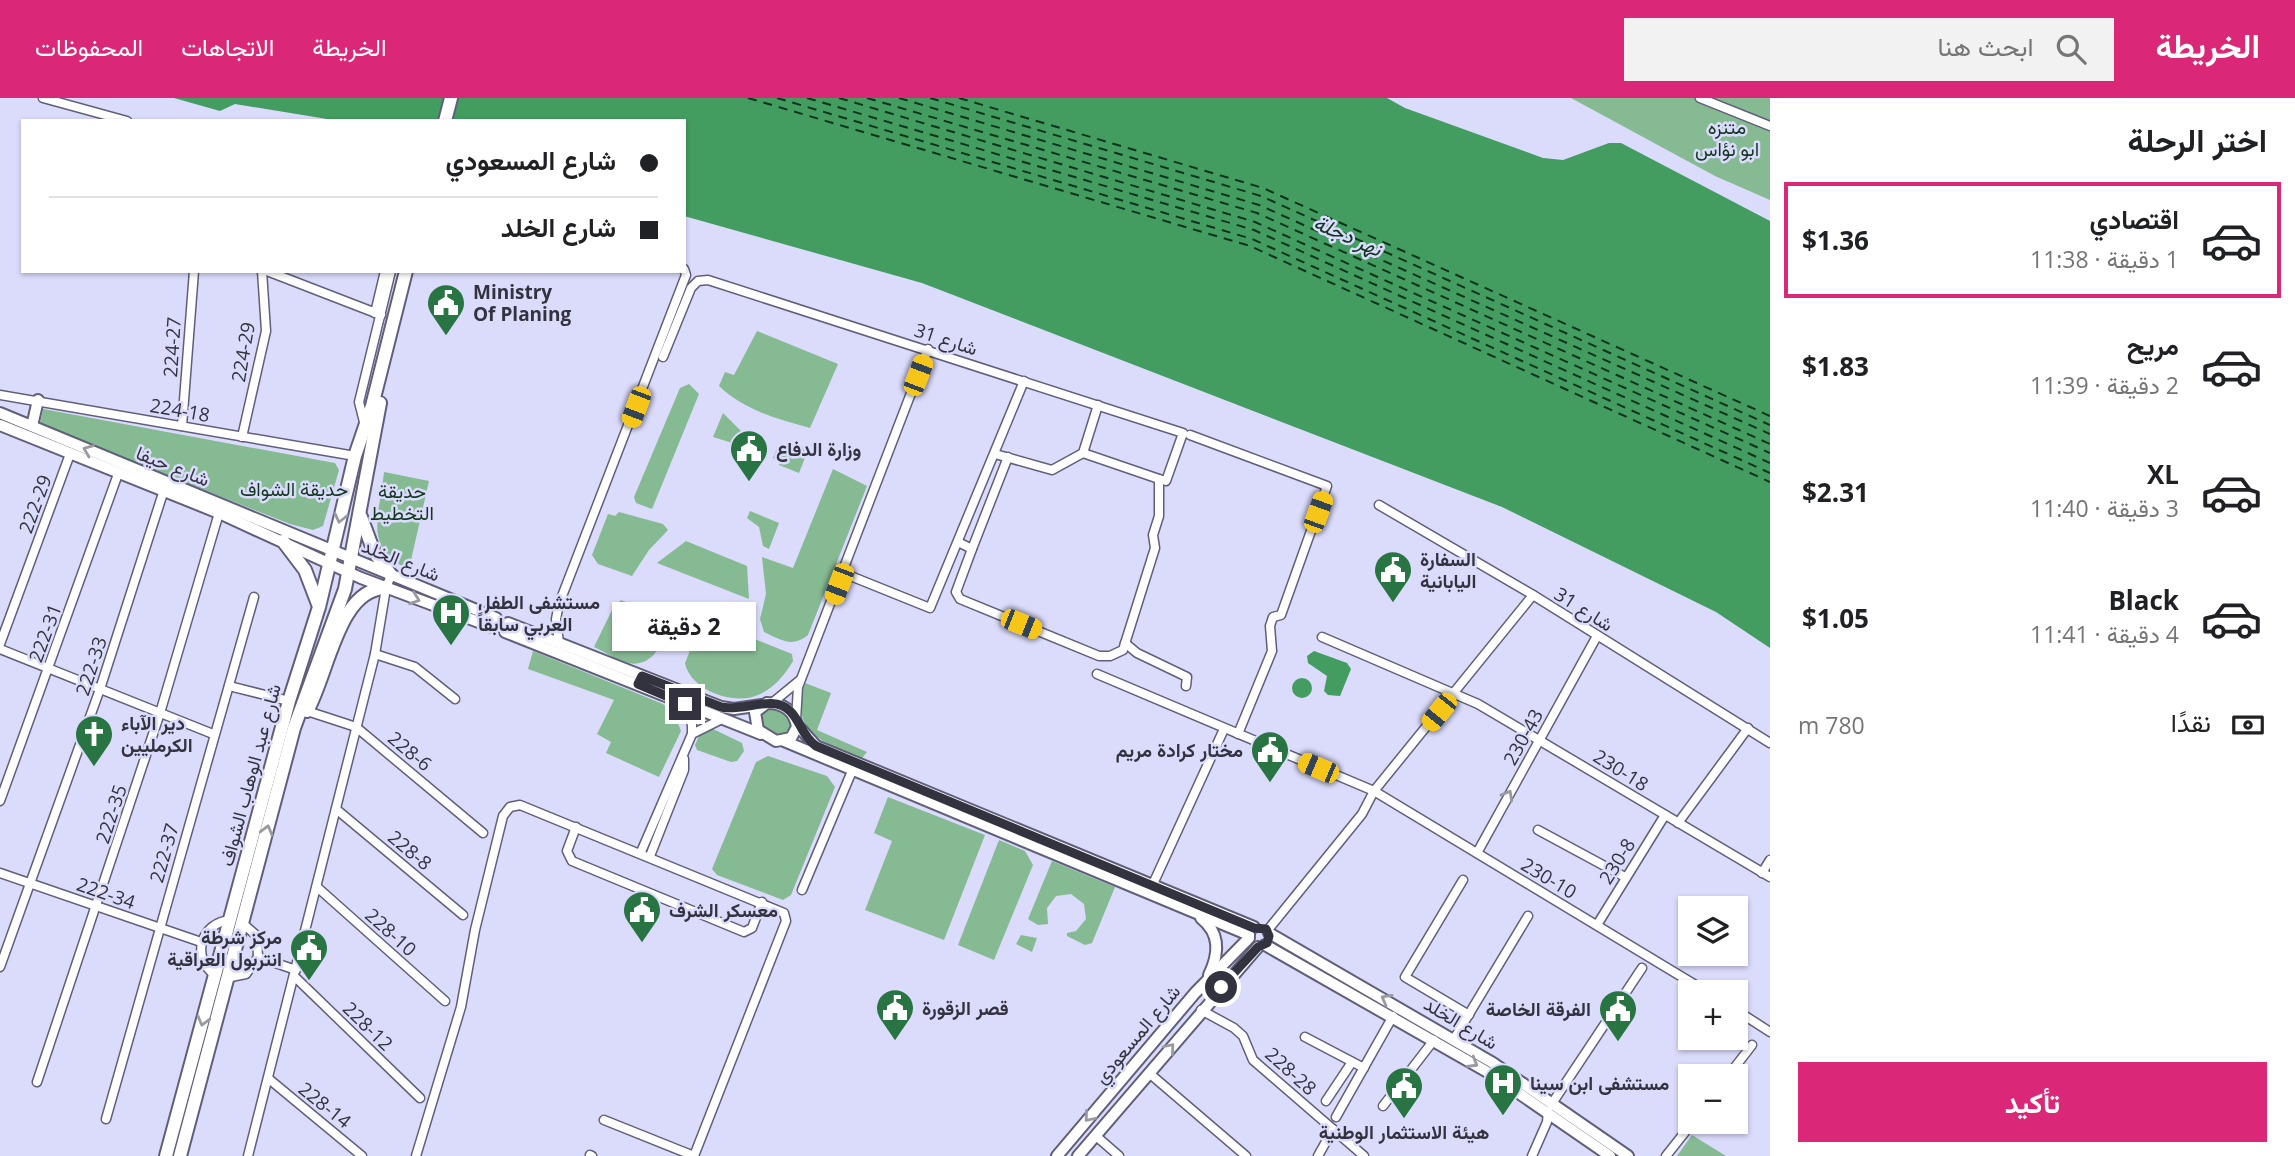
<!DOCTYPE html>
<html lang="ar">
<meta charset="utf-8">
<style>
body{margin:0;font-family:"Open Sans",Vazirmatn,sans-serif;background:#f2f2f2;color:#202124;direction:rtl;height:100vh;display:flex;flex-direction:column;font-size:26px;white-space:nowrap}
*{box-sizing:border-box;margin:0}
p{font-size:23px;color:#757577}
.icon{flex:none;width:38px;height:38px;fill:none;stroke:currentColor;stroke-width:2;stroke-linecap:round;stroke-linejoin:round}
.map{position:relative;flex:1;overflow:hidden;direction:ltr}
.panel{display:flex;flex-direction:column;background:#fff;width:525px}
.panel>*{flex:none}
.guide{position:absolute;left:21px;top:21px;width:665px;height:154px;border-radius:0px;box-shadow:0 2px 5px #0004;direction:rtl;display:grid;align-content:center;height:154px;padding:0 28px;background:#fff}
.controls{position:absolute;left:1678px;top:798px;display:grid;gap:14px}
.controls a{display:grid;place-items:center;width:70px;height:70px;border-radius:0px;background:#fff;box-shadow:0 2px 5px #0004;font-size:35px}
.end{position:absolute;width:32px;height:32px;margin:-16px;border:9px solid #333340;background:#fff;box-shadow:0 0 0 4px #fff}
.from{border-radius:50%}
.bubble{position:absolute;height:49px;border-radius:0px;background:#fff;box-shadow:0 2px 5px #0004;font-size:23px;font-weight:700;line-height:49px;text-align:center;direction:rtl}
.car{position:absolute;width:21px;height:42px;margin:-21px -10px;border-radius:9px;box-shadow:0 0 5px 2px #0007;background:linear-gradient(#f5c518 24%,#345 0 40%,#f5c518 0 76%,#345 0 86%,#f5c518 0)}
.guide b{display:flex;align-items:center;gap:24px;height:66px;font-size:26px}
.guide b+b{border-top:2px solid #e0e0e0}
.guide i{width:18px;height:18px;background:#202124}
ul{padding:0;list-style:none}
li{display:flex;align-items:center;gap:21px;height:116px;margin:0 14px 10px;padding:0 14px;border:4px solid transparent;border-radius:0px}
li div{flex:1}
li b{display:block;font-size:26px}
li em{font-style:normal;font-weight:700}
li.on{border-color:#db2777}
li>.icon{width:63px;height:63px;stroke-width:1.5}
h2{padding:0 28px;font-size:32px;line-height:84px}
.pay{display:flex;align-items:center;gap:18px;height:77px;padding:0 28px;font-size:26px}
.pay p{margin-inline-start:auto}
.action{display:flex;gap:14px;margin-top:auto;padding:14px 28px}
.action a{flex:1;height:80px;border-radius:0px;background:#db2777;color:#fff;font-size:28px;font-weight:700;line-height:80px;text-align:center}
header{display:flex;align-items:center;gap:42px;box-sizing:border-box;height:98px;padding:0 35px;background:#db2777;color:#fff}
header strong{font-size:33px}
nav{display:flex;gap:38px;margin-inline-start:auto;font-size:24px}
.search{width:490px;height:63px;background:#f2f2f2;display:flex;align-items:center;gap:18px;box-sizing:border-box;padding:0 24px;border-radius:0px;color:#757577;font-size:26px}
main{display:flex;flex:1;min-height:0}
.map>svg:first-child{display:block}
</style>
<header>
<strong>الخريطة</strong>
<div class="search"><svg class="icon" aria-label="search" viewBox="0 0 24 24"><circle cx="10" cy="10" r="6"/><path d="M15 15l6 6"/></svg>ابحث هنا</div>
<nav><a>الخريطة</a><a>الاتجاهات</a><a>المحفوظات</a></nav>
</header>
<main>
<section class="panel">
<h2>اختر الرحلة</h2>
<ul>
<li class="on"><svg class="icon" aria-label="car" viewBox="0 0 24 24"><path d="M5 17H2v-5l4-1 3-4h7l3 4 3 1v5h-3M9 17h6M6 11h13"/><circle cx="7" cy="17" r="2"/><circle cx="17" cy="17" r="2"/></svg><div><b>اقتصادي</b><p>1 دقيقة · 11:38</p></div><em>$1.36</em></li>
<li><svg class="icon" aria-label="car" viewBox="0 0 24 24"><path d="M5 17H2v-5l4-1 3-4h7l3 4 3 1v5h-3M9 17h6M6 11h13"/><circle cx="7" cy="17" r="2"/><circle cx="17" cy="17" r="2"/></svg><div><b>مريح</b><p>2 دقيقة · 11:39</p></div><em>$1.83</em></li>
<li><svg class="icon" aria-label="car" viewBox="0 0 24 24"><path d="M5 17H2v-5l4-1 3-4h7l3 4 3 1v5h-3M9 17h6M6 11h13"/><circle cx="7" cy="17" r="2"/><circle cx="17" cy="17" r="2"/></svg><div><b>XL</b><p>3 دقيقة · 11:40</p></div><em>$2.31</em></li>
<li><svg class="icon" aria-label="car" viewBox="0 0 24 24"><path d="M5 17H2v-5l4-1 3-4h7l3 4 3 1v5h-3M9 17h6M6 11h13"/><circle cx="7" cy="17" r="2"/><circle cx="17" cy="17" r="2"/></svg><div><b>Black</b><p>4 دقيقة · 11:41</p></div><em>$1.05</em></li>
</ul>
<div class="pay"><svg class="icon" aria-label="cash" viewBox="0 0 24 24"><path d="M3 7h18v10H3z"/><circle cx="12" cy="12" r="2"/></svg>نقدًا<p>780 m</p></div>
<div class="action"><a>تأكيد</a></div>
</section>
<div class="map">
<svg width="1770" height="1058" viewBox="0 0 1770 1058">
<rect width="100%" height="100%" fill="#dbdbfc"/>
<g fill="#86ba93">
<path d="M1571,0h199v102l-55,-24z"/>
<path d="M757,233l81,33 -28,64c-33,-9 -66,-18 -91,-42l6,-14 9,3z"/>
<path d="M689,286l10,10 -47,115 -16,-6 -2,-6 46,-109z"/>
<path d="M43,311l292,54 4,7 -16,56 -10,4 -23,-6 -250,-99z"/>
<path d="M723,315l23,23 -4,10 -29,-9z"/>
<path d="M778,348l28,1 2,3 -9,23 -20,-8 1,-4 -7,-3z"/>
<path d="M833,371l34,17 -59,149c-16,13 -27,5 -44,-3l-4,-13 6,-25 -4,-37 31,11z"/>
<path d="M384,374l45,9 -20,88c-47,-19 -29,-56 -25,-97z"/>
<path d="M750,413l29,12 -10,26 -6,-3 -4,-19 -12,-9z"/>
<path d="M619,414l44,12 5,6 -19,20 -17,26 -34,-12 -6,-9 16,-41 7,2z"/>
<path d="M686,443l61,25 2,33 -92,-36z"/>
<path d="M621,502l39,16 5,8c2,18 -14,44 -36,39 -11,-2 -24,-11 -35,-16l19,-39z"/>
<path d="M752,540l40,16 1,7c-9,15 -19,27 -35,34 -24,11 -68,-5 -73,-32l8,-20 12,-4 31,9z"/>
<path d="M533,553l130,53 11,9 7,18 -22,46 -53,-24 5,-11 -14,-8 17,-34 -86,-31z"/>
<path d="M805,585l26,10 -14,37 50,22 -5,6c-39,-16 -73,-24 -57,-75z"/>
<path d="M773,609l15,6 6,11 -7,13 -19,-2 -10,-14 4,-10z"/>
<path d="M711,630l31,15 2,8 -7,10 -6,1 -34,-12 -2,-5 5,-11z"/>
<path d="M768,658l59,20 8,11 -44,108 -8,5 -66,-25 -5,-6 44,-107z"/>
<path d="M888,699l97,38 -41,105 -79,-30 27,-69 -18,-8z"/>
<path d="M999,742l26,11 8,14 -39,95 -36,-15z"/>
<path d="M1052,763l63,26 -23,56 -7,2 -18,-9v-3l9,-2 10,-12 -2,-15 -13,-10 -15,2 -9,12 1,16 -10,1 -10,-6z"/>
<path d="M1021,837l16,3 -5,14 -16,-8z"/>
<path d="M1692,1037l34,21h-49z"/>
</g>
<g fill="#439c60">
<path d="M174,0h1213l18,10 138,50 20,2 46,-17h12l149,78v427l-54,-36 -214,-105 -580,-224 -238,-67v-95h-345l-104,-17 -15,7z"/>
<path d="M1314,553l33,12 4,6 -11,27 -12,-1 -4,-4 3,-15 -19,-13 -1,-7z"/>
<circle cx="1302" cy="590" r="10"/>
</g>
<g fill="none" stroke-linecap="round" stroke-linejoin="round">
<g stroke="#0f341c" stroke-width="2" stroke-dasharray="9 7" stroke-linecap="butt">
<path d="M748,0l502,148 520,236"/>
<path d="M777,0l475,141 518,234"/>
<path d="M807,0l447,132 516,233"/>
<path d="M839,0l416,124 515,231"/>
<path d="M867,0l390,115 513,231"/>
<path d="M899,0l360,107 511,229"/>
<path d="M930,0l331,98 509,229"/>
<path d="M959,0l304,90 507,228"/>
</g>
<defs>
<g id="street">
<path d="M43,0l84,23"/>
<path d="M1700,0l70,28"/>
<path d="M267,173l114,44"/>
<path d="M375,215l10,-42"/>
<path d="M663,259l28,-69 7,-7 10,-1 475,153 -17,48 -7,-2"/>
<path d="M0,297l355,61"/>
<path d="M182,328l12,-155"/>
<path d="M365,328l-6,-24 32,-131"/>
<path d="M1190,337l137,51 -46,129 -8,2 -3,9 2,25 -34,83"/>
<path d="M242,339l24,-106 -4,-60"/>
<path d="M1083,355l15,-48"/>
<path d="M1379,407l154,90 237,148"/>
<path d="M958,444l14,7 -16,43 4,7 139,57h11l13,-6 32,-102 -2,-13 6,-19v-37l-76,-26 -31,17 -57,-16"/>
<path d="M972,451l36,-92"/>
<path d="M843,475l87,35 94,-227"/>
<path d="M1322,539l156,67 292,173"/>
<path d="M559,545l-3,-24 3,-15 127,-329 -2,-6"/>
<path d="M1125,545l12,10 50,24 -1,9"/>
<path d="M0,546l70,-190"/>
<path d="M0,551l213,85"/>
<path d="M375,556l40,13 40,32"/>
<path d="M1097,576l277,117 333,201"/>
<path d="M229,588l60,15"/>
<path d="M772,605l28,-23"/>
<path d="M307,613l49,16 127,106"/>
<path d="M796,622l2,-33 130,-338"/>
<path d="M692,636l30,-15"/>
<path d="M0,703l118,-327"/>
<path d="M336,711l127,106"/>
<path d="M1678,725l70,-95"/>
<path d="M576,729l-9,24 5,10 172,71 8,-4 10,-26"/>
<path d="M1538,732l87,47"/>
<path d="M641,754l51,-118v-9l-7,-21"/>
<path d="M1477,755l120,-217"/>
<path d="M650,758l34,-86v-11"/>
<path d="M0,775l201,69"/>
<path d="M1762,775l8,-13"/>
<path d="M1463,782l-58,97 64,38"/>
<path d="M1153,786l71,-155"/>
<path d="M317,789l128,114"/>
<path d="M802,792l50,-119"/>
<path d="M1597,827l68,-110"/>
<path d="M1267,833l95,-117 12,-23 159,-196"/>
<path d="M258,859l38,13"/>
<path d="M0,869l100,-278 63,-196"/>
<path d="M215,877c-25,-18 -14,-53 16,-55"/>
<path d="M294,878l126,122"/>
<path d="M226,880l20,-4 12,-17 -1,-21 -16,-14"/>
<path d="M1201,912l33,18 9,8 10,24 111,96"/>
<path d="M1736,912l34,22"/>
<path d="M1305,939l59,31"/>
<path d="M1454,941l74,-123"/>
<path d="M1149,975l97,83"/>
<path d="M1728,978l24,-31"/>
<path d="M269,981l93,77"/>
<path d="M37,984l123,-369 59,-200"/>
<path d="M1326,1003l26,-39"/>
<path d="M1553,1004l89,-134"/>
<path d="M1383,1008l51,-66"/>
<path d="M1336,1019l57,-101"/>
<path d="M106,1021l148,-522"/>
<path d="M604,1022l90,36"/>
<path d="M1096,1038l23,20"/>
<path d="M590,1057l2,1"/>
<path d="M248,1058l127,-502 11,-66 5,-13"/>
<path d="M416,1058l45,-149 14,-77 28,-114 7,-9 10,-2 264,108 2,8 -92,235"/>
<path d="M1318,1058l15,-27"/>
<path d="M1532,1058l15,-34 1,-11"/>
<path d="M1666,1058l27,-34"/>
</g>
<g id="secondary">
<path d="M0,315l496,205"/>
<path d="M0,327l219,88 142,65 131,49"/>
<path d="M32,328l6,-26"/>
<path d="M508,525l213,84 13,2 28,-4"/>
<path d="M505,534l256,102"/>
<path d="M767,605c16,0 28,8 30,24l-6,11 -15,3 -18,-11 -3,-18z"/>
<path d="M797,627l19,21 438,181"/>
<path d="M784,643l465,194"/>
<path d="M1201,820c20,16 18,36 8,57"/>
<path d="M1269,835l224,130 135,93"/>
<path d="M1265,847l226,129 119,82"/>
<path d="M1057,1058l138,-163 54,-55"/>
<path d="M1078,1058l180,-209"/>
</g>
<g id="primary">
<path d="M445,23l6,-23"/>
<path d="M361,419l13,35 17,23"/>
<path d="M283,443l22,29 13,34"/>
<path d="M307,613c21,-36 31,-123 79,-123"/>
<path d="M166,1058l123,-455 30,-94 36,-151 17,-50 34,-135"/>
<path d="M180,1058l114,-428 51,-139 35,-186"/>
</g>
</defs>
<use href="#street" stroke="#605f7b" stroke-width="11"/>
<use href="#secondary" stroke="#605f7b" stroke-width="14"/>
<use href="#primary" stroke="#605f7b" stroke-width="16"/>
<use href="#street" stroke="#fff" stroke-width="8"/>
<use href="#secondary" stroke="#fff" stroke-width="10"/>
<use href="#primary" stroke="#fff" stroke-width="12"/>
</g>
<defs><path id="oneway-chevron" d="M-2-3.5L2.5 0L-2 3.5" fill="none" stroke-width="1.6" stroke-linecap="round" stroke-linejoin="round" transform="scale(1.75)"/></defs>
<g stroke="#9999a0">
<use href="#oneway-chevron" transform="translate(88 352) rotate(-158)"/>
<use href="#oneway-chevron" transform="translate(340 420) rotate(103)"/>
<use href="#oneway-chevron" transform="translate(415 501) rotate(20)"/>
<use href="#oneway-chevron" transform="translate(1508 697) rotate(-61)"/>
<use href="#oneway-chevron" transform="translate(267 732) rotate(-75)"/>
<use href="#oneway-chevron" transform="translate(1386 901) rotate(-151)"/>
<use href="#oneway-chevron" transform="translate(203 923) rotate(105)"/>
<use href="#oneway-chevron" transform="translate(1170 950) rotate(-50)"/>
<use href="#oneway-chevron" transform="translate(1473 965) rotate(31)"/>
<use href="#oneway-chevron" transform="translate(1089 1019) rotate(130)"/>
</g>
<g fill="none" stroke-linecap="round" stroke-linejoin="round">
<path stroke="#333340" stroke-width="9" d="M685,606l-47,-20 4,-8 79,31c22,5 52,-13 69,4 11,11 12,25 26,35l438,182 12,1 3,7 -2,7 -9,4 -37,40"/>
</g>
<defs>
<symbol id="civic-pin" viewBox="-11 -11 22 30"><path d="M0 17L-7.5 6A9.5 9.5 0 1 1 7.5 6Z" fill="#287443" stroke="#dbdbfc"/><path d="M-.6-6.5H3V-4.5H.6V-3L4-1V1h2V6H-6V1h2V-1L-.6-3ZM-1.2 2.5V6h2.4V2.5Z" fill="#fff"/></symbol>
<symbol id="hospital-pin" viewBox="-11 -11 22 30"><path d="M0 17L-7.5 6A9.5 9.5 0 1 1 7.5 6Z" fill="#287443" stroke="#dbdbfc"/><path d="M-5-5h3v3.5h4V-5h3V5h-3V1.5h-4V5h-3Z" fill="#fff"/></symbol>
<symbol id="church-pin" viewBox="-11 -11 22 30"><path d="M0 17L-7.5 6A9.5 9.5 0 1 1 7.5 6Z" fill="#287443" stroke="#dbdbfc"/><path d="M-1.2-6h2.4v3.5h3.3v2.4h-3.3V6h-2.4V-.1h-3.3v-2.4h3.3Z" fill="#fff"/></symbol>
</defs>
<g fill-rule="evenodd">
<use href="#civic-pin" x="424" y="183" width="44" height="60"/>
<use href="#civic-pin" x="727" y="329" width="44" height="60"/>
<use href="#civic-pin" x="1371" y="450" width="44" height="60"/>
<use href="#hospital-pin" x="429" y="493" width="44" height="60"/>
<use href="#church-pin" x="72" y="614" width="44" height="60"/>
<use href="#civic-pin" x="1248" y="630" width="44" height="60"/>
<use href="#civic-pin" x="620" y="790" width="44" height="60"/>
<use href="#civic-pin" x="287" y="828" width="44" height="60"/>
<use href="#civic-pin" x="873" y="888" width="44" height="60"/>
<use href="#civic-pin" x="1596" y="889" width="44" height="60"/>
<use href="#hospital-pin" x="1481" y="963" width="44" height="60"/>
<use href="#civic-pin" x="1382" y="966" width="44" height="60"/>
</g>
<g text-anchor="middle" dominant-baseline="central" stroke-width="5" stroke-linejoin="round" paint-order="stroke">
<g font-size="19" fill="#13381f" stroke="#dbdbfc">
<text x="1727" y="29">متنزه<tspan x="1727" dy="22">ابو نؤاس</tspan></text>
<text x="294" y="391">حديقة الشواف</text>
<text x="402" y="393">حديقة<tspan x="402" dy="22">التخطيط</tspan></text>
</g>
<g font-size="19" font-weight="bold" fill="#333340" stroke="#dbdbfc" text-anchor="start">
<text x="473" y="194">Ministry<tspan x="473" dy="22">Of Planing</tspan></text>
<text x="776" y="351">وزارة الدفاع</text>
<text x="1420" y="461">السفارة<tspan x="1420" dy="22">اليابانية</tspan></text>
<text x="478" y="504">مستشفى الطفل<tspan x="478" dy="22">العربي سابقاً</tspan></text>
<text x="121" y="625">دير الآباء<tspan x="121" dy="22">الكرمليين</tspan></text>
<text x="1243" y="652" text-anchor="end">مختار كرادة مريم</text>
<text x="669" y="812">معسكر الشرف</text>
<text x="282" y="839" text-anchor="end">مركز شرطة<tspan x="282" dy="22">انتربول العراقية</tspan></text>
<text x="922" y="910">قصر الزقورة</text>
<text x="1591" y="911" text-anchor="end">الفرقة الخاصة</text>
<text x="1530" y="985">مستشفى ابن سينا</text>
<text x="1404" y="1034" text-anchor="middle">هيئة الاستثمار الوطنية</text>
</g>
<g font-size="19" fill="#333340" stroke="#dbdbfc">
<text transform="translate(946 241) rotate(18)">شارع 31</text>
<text transform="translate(172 249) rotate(-86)">224-27</text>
<text transform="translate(243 254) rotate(-80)">224-29</text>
<text transform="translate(180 312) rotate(10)">224-18</text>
<text transform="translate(173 368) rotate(22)">شارع حيفا</text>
<text transform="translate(35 406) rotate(-70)">222-29</text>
<text transform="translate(401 462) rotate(22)">شارع الخلد</text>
<text transform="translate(1584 511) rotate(32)">شارع 31</text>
<text transform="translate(45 535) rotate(-70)">222-31</text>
<text transform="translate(91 568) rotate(-72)">222-33</text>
<text transform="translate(1523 639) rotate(-61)">230-43</text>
<text transform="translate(410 653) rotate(40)">228-6</text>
<text transform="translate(1621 672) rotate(32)">230-18</text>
<text transform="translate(250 677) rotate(-75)">شارع عبد الوهاب الشواف</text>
<text transform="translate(111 716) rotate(-72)">222-35</text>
<text transform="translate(410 752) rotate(40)">228-8</text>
<text transform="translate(164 755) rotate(-74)">222-37</text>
<text transform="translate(1617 763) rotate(-58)">230-8</text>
<text transform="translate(1549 780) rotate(31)">230-10</text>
<text transform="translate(106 795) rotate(19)">222-34</text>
<text transform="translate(391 834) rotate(42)">228-10</text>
<text transform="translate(1461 925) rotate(31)">شارع الخلد</text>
<text transform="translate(368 928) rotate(44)">228-12</text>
<text transform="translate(1137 936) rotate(-50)">شارع المسعودي</text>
<text transform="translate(1291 973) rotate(42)">228-28</text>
<text transform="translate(325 1007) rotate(39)">228-14</text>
</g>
<g font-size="21" font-style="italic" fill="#0f341c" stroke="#dbdbfc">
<text transform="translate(1348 137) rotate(24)">نهر دجلة</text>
</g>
</g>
</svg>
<div class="controls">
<a><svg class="icon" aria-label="layers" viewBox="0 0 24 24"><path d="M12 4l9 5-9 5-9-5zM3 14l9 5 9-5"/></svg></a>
<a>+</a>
<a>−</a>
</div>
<i class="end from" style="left:1221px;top:889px"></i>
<i class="end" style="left:685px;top:606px"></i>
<div class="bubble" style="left:612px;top:504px;width:144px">2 دقيقة</div>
<i class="car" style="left:918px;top:277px;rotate:21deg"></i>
<i class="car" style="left:636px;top:309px;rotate:201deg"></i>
<i class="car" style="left:1318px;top:414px;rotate:20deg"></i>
<i class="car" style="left:839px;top:486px;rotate:201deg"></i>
<i class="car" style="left:1021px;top:526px;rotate:112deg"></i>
<i class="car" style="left:1439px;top:614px;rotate:219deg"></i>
<i class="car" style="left:1318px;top:670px;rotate:293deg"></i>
<div class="guide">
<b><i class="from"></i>شارع المسعودي</b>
<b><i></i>شارع الخلد</b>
</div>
</div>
</main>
